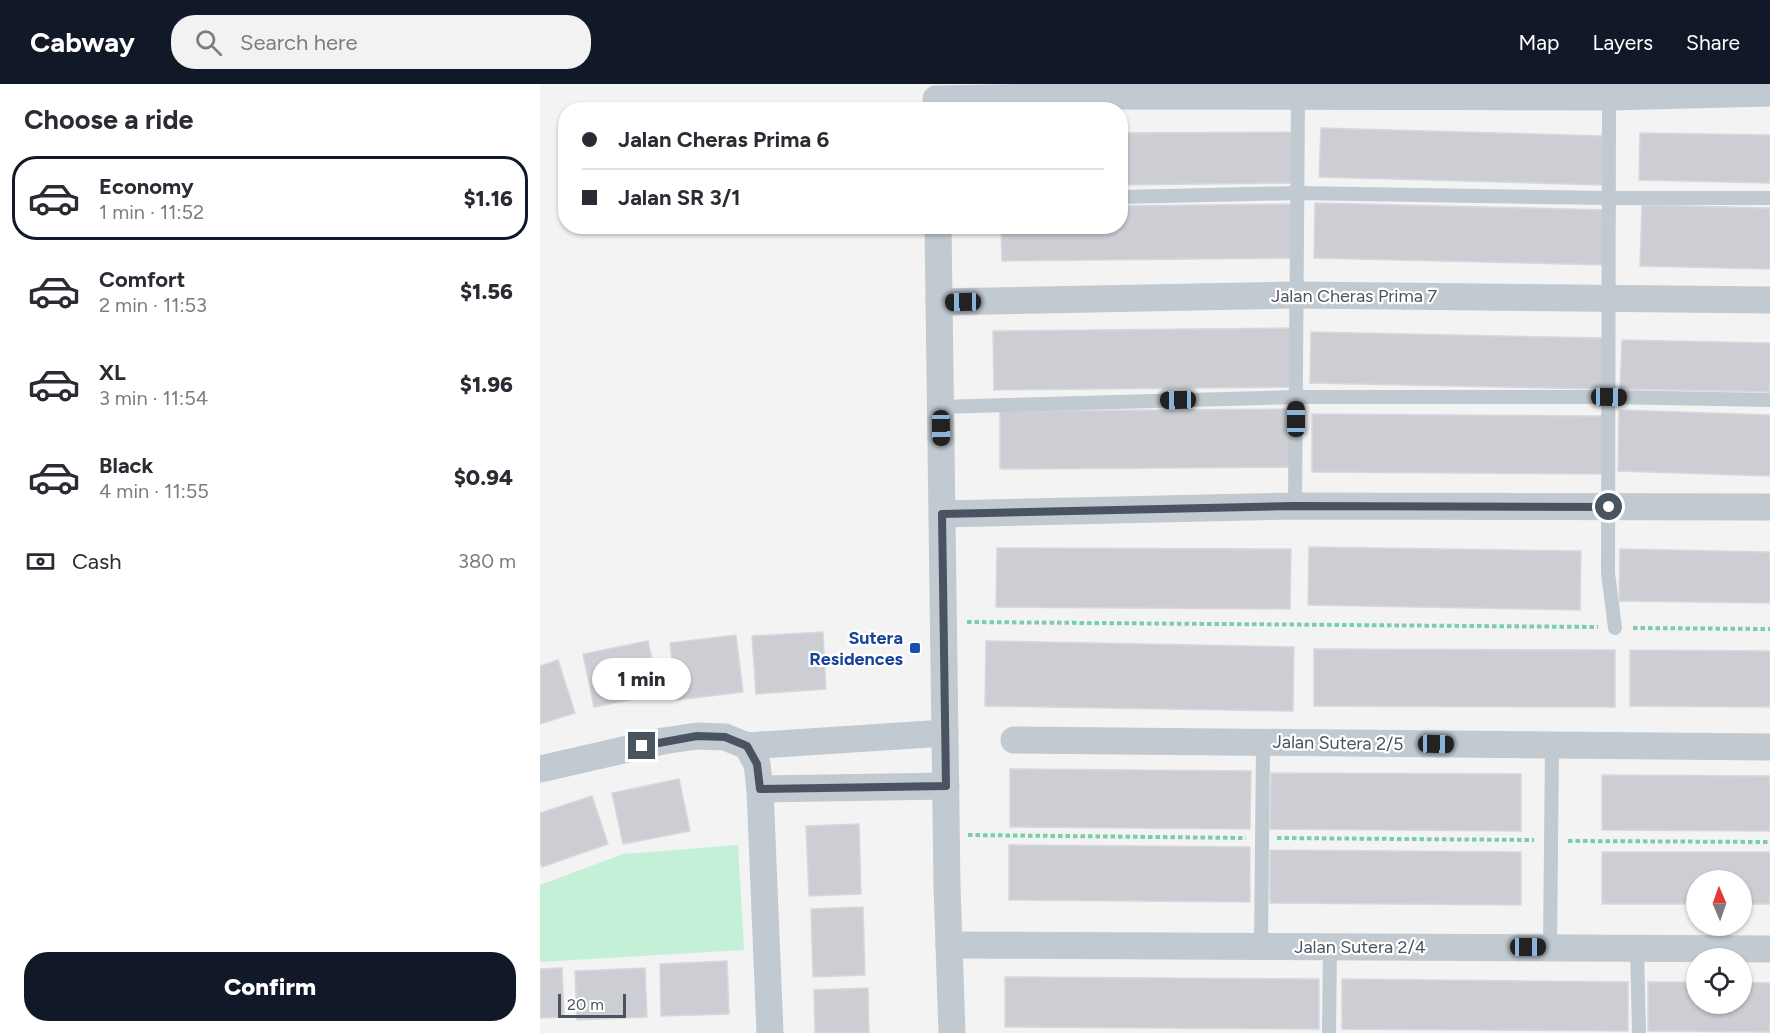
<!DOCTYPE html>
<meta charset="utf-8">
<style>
body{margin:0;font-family:Figtree,sans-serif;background:#f2f2f3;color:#2b2b33;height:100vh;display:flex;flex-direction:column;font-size:22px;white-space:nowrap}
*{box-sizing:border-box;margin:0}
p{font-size:20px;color:#7c7c81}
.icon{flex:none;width:33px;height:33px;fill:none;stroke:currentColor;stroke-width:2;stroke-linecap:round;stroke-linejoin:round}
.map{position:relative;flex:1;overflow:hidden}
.sheet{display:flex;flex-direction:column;background:#fff;width:540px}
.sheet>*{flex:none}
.hud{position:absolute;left:18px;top:18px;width:570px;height:132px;border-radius:24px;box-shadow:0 2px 4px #0004;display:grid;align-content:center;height:132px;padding:0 24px;background:#fff}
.needle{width:39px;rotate:358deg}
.controls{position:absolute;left:1146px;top:786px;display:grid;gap:12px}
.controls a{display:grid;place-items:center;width:66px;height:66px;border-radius:50%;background:#fff;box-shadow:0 2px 4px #0004;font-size:30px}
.scale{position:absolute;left:18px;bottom:15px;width:68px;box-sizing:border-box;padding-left:6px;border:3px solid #4a5460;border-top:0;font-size:16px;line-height:21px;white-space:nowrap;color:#4a5460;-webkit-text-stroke:4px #fff;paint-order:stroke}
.end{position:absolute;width:27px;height:27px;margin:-14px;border:8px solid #4a5460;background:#fff;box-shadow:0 0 0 3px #fff}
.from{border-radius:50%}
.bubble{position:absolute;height:42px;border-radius:21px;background:#fff;box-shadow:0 2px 4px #0004;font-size:20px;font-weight:800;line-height:42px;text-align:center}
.car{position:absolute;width:18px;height:36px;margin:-18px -9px;border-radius:8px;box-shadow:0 0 4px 2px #0007;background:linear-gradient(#222 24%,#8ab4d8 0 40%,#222 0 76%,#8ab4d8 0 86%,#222 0)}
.hud b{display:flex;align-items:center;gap:21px;height:57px;font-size:22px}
.hud b+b{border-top:2px solid #e1e1e2}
.hud i{width:15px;height:15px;background:#2b2b33}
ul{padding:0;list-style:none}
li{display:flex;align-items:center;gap:18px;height:84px;margin:0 12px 9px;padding:0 12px;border:3px solid transparent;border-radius:24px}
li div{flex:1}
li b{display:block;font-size:22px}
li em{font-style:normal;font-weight:800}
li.active{border-color:#111827}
li>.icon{width:54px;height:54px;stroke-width:1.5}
h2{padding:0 24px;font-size:27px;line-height:72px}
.pay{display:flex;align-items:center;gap:15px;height:66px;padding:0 24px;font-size:22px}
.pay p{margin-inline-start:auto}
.action{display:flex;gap:12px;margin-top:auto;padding:12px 24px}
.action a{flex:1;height:69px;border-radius:24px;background:#111827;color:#fff;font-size:24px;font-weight:800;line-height:69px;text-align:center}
header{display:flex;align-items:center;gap:36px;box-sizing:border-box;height:84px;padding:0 30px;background:#111827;color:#fff}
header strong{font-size:28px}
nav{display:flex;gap:33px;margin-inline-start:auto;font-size:21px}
.search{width:420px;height:54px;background:#f2f2f3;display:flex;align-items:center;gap:15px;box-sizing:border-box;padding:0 21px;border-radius:24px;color:#7c7c81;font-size:22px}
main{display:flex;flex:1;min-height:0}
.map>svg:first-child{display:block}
</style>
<header>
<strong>Cabway</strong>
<div class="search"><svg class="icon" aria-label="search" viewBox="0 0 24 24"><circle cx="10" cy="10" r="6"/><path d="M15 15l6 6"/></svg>Search here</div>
<nav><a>Map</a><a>Layers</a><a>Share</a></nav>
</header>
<main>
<section class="sheet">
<h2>Choose a ride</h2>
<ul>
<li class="active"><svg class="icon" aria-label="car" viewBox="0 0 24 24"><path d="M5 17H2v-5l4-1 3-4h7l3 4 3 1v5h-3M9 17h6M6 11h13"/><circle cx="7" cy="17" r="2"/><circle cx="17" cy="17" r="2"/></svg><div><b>Economy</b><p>1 min · 11:52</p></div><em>$1.16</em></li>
<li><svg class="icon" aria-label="car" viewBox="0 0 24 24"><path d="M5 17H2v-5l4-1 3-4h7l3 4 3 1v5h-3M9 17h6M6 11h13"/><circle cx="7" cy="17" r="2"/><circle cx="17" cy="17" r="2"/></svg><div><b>Comfort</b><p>2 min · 11:53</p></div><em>$1.56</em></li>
<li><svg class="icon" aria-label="car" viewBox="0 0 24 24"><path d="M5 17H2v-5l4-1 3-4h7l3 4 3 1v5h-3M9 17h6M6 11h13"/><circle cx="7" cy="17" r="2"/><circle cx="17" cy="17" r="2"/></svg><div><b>XL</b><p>3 min · 11:54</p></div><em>$1.96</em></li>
<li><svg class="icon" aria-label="car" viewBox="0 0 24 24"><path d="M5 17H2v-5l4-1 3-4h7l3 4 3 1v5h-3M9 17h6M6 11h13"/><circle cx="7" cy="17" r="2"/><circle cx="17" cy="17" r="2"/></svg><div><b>Black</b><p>4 min · 11:55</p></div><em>$0.94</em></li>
</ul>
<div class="pay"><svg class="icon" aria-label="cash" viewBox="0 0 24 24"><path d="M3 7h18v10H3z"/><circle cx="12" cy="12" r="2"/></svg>Cash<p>380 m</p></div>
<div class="action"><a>Confirm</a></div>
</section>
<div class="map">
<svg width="1230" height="949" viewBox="0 0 1230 949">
<rect width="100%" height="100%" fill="#f4f3f3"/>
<path fill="#c3f0d7" d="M198,761l6,105 -204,12v-77l83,-31z"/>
<g fill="#cdced4" stroke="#d7d8dd" stroke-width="1.5">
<path d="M781,44l283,8 -2,49 -283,-8z"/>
<path d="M761,48l1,51 -182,2v-52z"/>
<path d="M1100,49l130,2v48l-131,-3z"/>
<path d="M775,119l294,7 -1,55 -294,-7z"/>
<path d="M759,120v54l-297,3 -1,-35h119v-20z"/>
<path d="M1102,121l128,3v61l-130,-3z"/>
<path d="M751,244v59l-297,3 -1,-59z"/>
<path d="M771,248l292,6 -1,51 -292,-6z"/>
<path d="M1082,256l148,3v49l-150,-3z"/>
<path d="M752,325v58l-292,2v-58z"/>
<path d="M1079,326l151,5v61l-152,-5z"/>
<path d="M772,330l291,2v58l-291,-2z"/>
<path d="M769,463l272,4 -1,59 -272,-5z"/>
<path d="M457,464l294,1 -1,60 -294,-2z"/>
<path d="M1080,465l150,3v51l-151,-2z"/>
<path d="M283,548l3,57 -70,5 -4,-58z"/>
<path d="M196,551l7,57 -66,8 -7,-57z"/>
<path d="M108,557l11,53 -65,13 -11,-53z"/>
<path d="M446,557l308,6 -1,64 -308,-5z"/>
<path d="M774,565l301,1v57l-301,-1z"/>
<path d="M1090,566l140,1v56l-140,-1z"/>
<path d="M18,576l17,53 -35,11v-58z"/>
<path d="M470,685l241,2 -1,58 -240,-2z"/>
<path d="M731,689l250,1v57l-251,-2z"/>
<path d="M1062,691l168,1v55l-168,-1z"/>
<path d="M139,695l11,52 -67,13 -11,-51z"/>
<path d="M52,712l16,48 -66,23 -2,-5v-49z"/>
<path d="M319,740l2,70 -52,2 -3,-70z"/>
<path d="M469,761l241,2v55l-241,-2z"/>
<path d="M730,766l251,2v53l-251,-2z"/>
<path d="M1062,768h168v52h-28v-24h-46v24h-94z"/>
<path d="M323,823l2,68 -52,2 -2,-68z"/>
<path d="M187,877l2,53 -68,2 -1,-52z"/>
<path d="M22,884l2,49 -24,1v-49z"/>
<path d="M105,884l2,49 -70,3 -2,-49z"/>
<path d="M465,893l314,2v50l-314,-2z"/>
<path d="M802,895l286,3v49l-286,-2z"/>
<path d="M1108,898h48v22h46v-22l28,1v49l-122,-1z"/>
<path d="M328,904l1,45h-54l-1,-43z"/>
</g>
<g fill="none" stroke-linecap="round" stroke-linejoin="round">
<g stroke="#7bceaa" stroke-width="4" stroke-dasharray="4.5 3" stroke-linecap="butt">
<path d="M427,538l631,5"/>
<path d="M1093,544l137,1"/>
<path d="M428,751l278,3"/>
<path d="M737,754l257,2"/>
<path d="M1028,757l202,1"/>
</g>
<g stroke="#c1c9d1" stroke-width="14">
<path d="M1069,13l-1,476 7,55"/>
<path d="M580,113l178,-4 311,5h161"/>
<path d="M400,323l356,-10h313l161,3"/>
<path d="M755,422l3,-410"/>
<path d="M721,862l2,-204"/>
<path d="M1010,864l2,-203"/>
<path d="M1097,864l2,85"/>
<path d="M789,949l1,-86"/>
</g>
<g stroke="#c1c9d1" stroke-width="27">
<path d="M396,15l166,-3 507,1 161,-4"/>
<path d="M398,142l9,660 5,147"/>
<path d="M399,218l358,-7 473,5"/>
<path d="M402,430l353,-8 475,1"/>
<path d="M474,656l756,7"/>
<path d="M207,662l198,-13"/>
<path d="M0,685l123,-28 34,-5 28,1 22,9 10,18 3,25 10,244"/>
<path d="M220,705l186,-3"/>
<path d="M409,861l821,4"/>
</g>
</g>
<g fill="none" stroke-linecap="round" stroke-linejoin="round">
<path stroke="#4a5460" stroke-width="8" d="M102,662l55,-10 28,1 22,9 10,18 3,25 186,-3 -4,-272 353,-8 314,1"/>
</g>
<rect fill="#1a4fb4" stroke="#fff" stroke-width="2" x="369" y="558" width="12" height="12" rx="3"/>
<g text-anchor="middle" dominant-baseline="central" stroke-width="4.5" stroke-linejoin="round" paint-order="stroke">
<g font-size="18" fill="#4a5460" stroke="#fff">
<text x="814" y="212">Jalan Cheras Prima 7</text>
<text transform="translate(798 659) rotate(1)">Jalan Sutera 2/5</text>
<text x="820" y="863">Jalan Sutera 2/4</text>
</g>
<g font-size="18" font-weight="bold" fill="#164399" stroke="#fff" text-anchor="end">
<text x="363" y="554">Sutera<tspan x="363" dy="21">Residences</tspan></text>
</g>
</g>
</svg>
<div class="controls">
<a><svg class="needle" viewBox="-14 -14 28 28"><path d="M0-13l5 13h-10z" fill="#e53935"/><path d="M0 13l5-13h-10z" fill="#7c7c81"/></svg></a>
<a><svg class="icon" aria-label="locate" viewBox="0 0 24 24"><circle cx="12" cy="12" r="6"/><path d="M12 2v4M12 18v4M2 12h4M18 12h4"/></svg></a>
</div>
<div class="scale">20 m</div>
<i class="end from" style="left:1069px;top:423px"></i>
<i class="end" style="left:102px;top:662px"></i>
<div class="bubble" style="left:52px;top:574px;width:99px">1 min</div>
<i class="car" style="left:423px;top:218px;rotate:269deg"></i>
<i class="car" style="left:1069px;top:313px;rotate:91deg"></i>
<i class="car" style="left:638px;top:316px;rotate:269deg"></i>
<i class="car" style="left:756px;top:335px;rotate:0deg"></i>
<i class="car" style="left:401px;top:344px;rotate:179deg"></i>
<i class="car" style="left:896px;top:660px;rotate:91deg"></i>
<i class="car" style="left:988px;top:863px;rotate:90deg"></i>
<div class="hud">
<b><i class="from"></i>Jalan Cheras Prima 6</b>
<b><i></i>Jalan SR 3/1</b>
</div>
</div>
</main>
